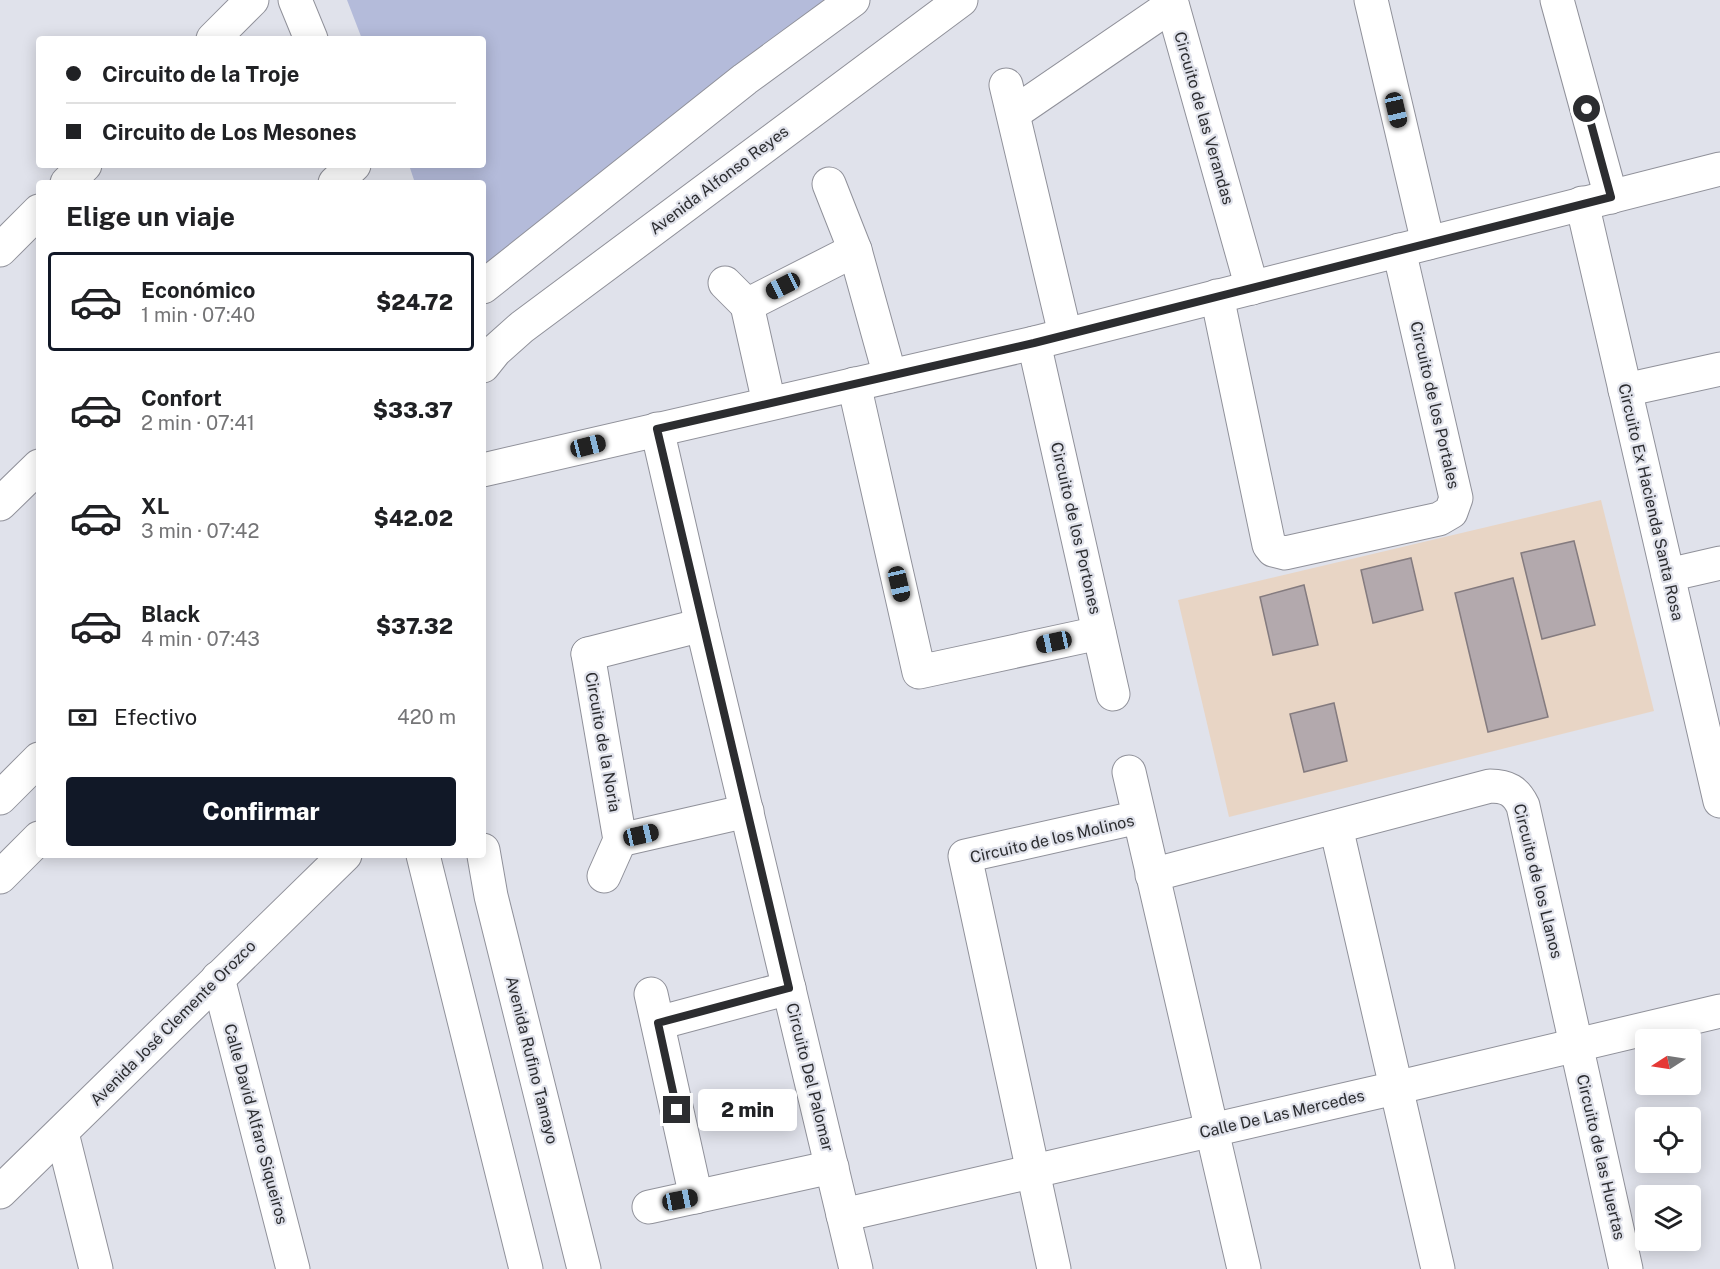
<!DOCTYPE html>
<html lang="es">
<meta charset="utf-8">
<style>
body{margin:0;font-family:"Public Sans",sans-serif;background:#f6f6f6;color:#202124;height:100vh;display:flex;flex-direction:column;font-size:22px;white-space:nowrap}
*{box-sizing:border-box;margin:0}
p{font-size:20px;color:#757577}
.icon{flex:none;width:33px;height:33px;fill:none;stroke:currentColor;stroke-width:2;stroke-linecap:round;stroke-linejoin:round}
.map{position:relative;flex:1;overflow:hidden}
.details{position:absolute;left:36px;top:180px;width:450px;height:678px;display:flex;flex-direction:column;background:#fff;border-radius:6px;box-shadow:0 3px 15px #0003}
.details>*{flex:none}
.top-card{position:absolute;left:36px;top:36px;width:450px;height:132px;border-radius:6px;box-shadow:0 3px 15px #0003;display:grid;align-content:center;height:132px;padding:0 30px;background:#fff}
.needle{width:39px;rotate:258deg}
.tools{position:absolute;left:1635px;top:1029px;display:grid;gap:12px}
.tools a{display:grid;place-items:center;width:66px;height:66px;border-radius:6px;background:#fff;box-shadow:0 3px 15px #0003;font-size:30px}
.end{position:absolute;width:27px;height:27px;margin:-14px;border:8px solid #2c2d30;background:#fff;box-shadow:0 0 0 3px #fff}
.from{border-radius:50%}
.bubble{position:absolute;height:42px;border-radius:6px;background:#fff;box-shadow:0 3px 15px #0003;font-size:20px;font-weight:800;line-height:42px;text-align:center}
.car{position:absolute;width:18px;height:36px;margin:-18px -9px;border-radius:8px;box-shadow:0 0 4px 2px #0007;background:linear-gradient(#222 24%,#8ab4d8 0 40%,#222 0 76%,#8ab4d8 0 86%,#222 0)}
.top-card b{display:flex;align-items:center;gap:21px;height:57px;font-size:22px}
.top-card b+b{border-top:2px solid #e0e0e0}
.top-card i{width:15px;height:15px;background:#202124}
ul{padding:0;list-style:none}
li{display:flex;align-items:center;gap:18px;height:99px;margin:0 12px 9px;padding:0 18px;border:3px solid transparent;border-radius:6px}
li div{flex:1}
li b{display:block;font-size:22px}
li em{font-style:normal;font-weight:800}
li.selected{border-color:#111827}
li>.icon{width:54px;height:54px;stroke-width:1.5}
h2{padding:0 30px;font-size:27px;line-height:72px}
.pay{display:flex;align-items:center;gap:15px;height:66px;padding:0 30px;font-size:22px}
.pay p{margin-inline-start:auto}
.cta{display:flex;gap:12px;margin-top:auto;padding:12px 30px}
.cta a{flex:1;height:69px;border-radius:6px;background:#111827;color:#fff;font-size:24px;font-weight:800;line-height:69px;text-align:center}
.map>svg:first-child{display:block}
</style>
<div class="map">
<svg width="1720" height="1269" viewBox="0 0 1720 1269">
<rect width="100%" height="100%" fill="#e0e2eb"/>
<path fill="#e8d5c5" d="M1601,500l53,211 -425,106 -51,-217z"/>
<path fill="#b4bbda" d="M347,0h524l-388,277v-94h-68l-6,-18h74v-126h-121z"/>
<g fill="#b3a9ad" stroke="#847b7f" stroke-width="1.5">
<path d="M1574,541l21,84 -53,14 -21,-86z"/>
<path d="M1411,558l12,52 -50,13 -12,-53z"/>
<path d="M1513,578l35,139 -60,15 -33,-139z"/>
<path d="M1304,585l14,60 -45,10 -13,-58z"/>
<path d="M1334,703l13,58 -43,11 -14,-58z"/>
</g>
<g fill="none" stroke-linecap="round" stroke-linejoin="round">
<defs>
<g id="minor">
<path d="M295,0l16,39"/>
<path d="M1171,0l81,288"/>
<path d="M1371,0l57,243"/>
<path d="M1557,0l54,197"/>
<path d="M213,39l39,-39"/>
<path d="M1006,85l59,249"/>
<path d="M1014,113l158,-108"/>
<path d="M67,183l18,-18"/>
<path d="M335,183l19,-18"/>
<path d="M829,184l26,66 35,126"/>
<path d="M1582,203l138,598"/>
<path d="M0,250l39,-39"/>
<path d="M725,283l22,22"/>
<path d="M483,287l262,-208 108,-79"/>
<path d="M1217,296l52,249 4,5 12,3 154,-34 12,-7 5,-14 -57,-248"/>
<path d="M747,305l108,-55"/>
<path d="M747,305l22,98"/>
<path d="M1034,343l79,351"/>
<path d="M483,366l12,-15 27,-24 439,-327"/>
<path d="M854,384l65,288 180,-39"/>
<path d="M1625,390l95,-21"/>
<path d="M657,429l45,196 154,644"/>
<path d="M483,470l551,-127 686,-174"/>
<path d="M0,504l39,-38"/>
<path d="M1668,575l52,-12"/>
<path d="M588,654l32,186 -16,36"/>
<path d="M588,654l114,-29"/>
<path d="M1129,772l115,497"/>
<path d="M0,798l39,-39"/>
<path d="M1336,827l102,442"/>
<path d="M620,840l127,-29"/>
<path d="M483,850l8,46 93,373"/>
<path d="M423,855l103,414"/>
<path d="M1152,875l338,-89c17,0 26,5 33,20l103,463"/>
<path d="M0,877l39,-39"/>
<path d="M218,978l75,291"/>
<path d="M651,994l45,203"/>
<path d="M658,1023l131,-35"/>
<path d="M62,1133l34,136"/>
<path d="M0,1192l345,-337"/>
<path d="M649,1207l183,-40"/>
<path d="M843,1215l552,-127 325,-77"/>
<path d="M1054,1269l-89,-413 174,-39"/>
</g>
</defs>
<use href="#minor" stroke="#90919a" stroke-width="35"/>
<use href="#minor" stroke="#fff" stroke-width="33"/>
</g>
<g fill="none" stroke-linecap="round" stroke-linejoin="round">
<path stroke="#2c2d30" stroke-width="8" d="M677,1110l-19,-87 131,-35 -132,-559 377,-86 577,-146 -24,-88"/>
</g>
<g text-anchor="middle" dominant-baseline="central" stroke-width="4.5" stroke-linejoin="round" paint-order="stroke">
<g font-size="16" fill="#2c2d30" stroke="#e0e2eb">
<text transform="translate(1204 118) rotate(74)">Circuito de las Verandas</text>
<text transform="translate(719 180) rotate(-37)">Avenida Alfonso Reyes</text>
<text transform="translate(1435 405) rotate(77)">Circuito de los Portales</text>
<text transform="translate(1651 502) rotate(77)">Circuito Ex Hacienda Santa Rosa</text>
<text transform="translate(1076 528) rotate(77)">Circuito de los Portones</text>
<text transform="translate(603 742) rotate(80)">Circuito de la Noria</text>
<text transform="translate(1052 839) rotate(-13)">Circuito de los Molinos</text>
<text transform="translate(1538 881) rotate(76)">Circuito de los Llanos</text>
<text transform="translate(173 1023) rotate(-45)">Avenida José Clemente Orozco</text>
<text transform="translate(532 1060) rotate(76)">Avenida Rufino Tamayo</text>
<text transform="translate(810 1077) rotate(76)">Circuito Del Palomar</text>
<text transform="translate(1282 1114) rotate(-13)">Calle De Las Mercedes</text>
<text transform="translate(256 1124) rotate(75)">Calle David Alfaro Siqueiros</text>
<text transform="translate(1601 1157) rotate(77)">Circuito de las Huertas</text>
</g>
</g>
</svg>
<div class="tools">
<a><svg class="needle" viewBox="-14 -14 28 28"><path d="M0-13l5 13h-10z" fill="#e53935"/><path d="M0 13l5-13h-10z" fill="#757577"/></svg></a>
<a><svg class="icon" aria-label="locate" viewBox="0 0 24 24"><circle cx="12" cy="12" r="6"/><path d="M12 2v4M12 18v4M2 12h4M18 12h4"/></svg></a>
<a><svg class="icon" aria-label="layers" viewBox="0 0 24 24"><path d="M12 4l9 5-9 5-9-5zM3 14l9 5 9-5"/></svg></a>
</div>
<i class="end from" style="left:1587px;top:109px"></i>
<i class="end" style="left:677px;top:1110px"></i>
<div class="bubble" style="left:698px;top:1089px;width:99px">2 min</div>
<i class="car" style="left:1396px;top:110px;rotate:167deg"></i>
<i class="car" style="left:783px;top:286px;rotate:243deg"></i>
<i class="car" style="left:588px;top:446px;rotate:76deg"></i>
<i class="car" style="left:899px;top:584px;rotate:167deg"></i>
<i class="car" style="left:1054px;top:642px;rotate:258deg"></i>
<i class="car" style="left:641px;top:835px;rotate:77deg"></i>
<i class="car" style="left:680px;top:1200px;rotate:79deg"></i>
<div class="top-card">
<b><i class="from"></i>Circuito de la Troje</b>
<b><i></i>Circuito de Los Mesones</b>
</div>
<section class="details">
<h2>Elige un viaje</h2>
<ul>
<li class="selected"><svg class="icon" aria-label="car" viewBox="0 0 24 24"><path d="M5 17H2v-5l4-1 3-4h7l3 4 3 1v5h-3M9 17h6M6 11h13"/><circle cx="7" cy="17" r="2"/><circle cx="17" cy="17" r="2"/></svg><div><b>Económico</b><p>1 min · 07:40</p></div><em>$24.72</em></li>
<li><svg class="icon" aria-label="car" viewBox="0 0 24 24"><path d="M5 17H2v-5l4-1 3-4h7l3 4 3 1v5h-3M9 17h6M6 11h13"/><circle cx="7" cy="17" r="2"/><circle cx="17" cy="17" r="2"/></svg><div><b>Confort</b><p>2 min · 07:41</p></div><em>$33.37</em></li>
<li><svg class="icon" aria-label="car" viewBox="0 0 24 24"><path d="M5 17H2v-5l4-1 3-4h7l3 4 3 1v5h-3M9 17h6M6 11h13"/><circle cx="7" cy="17" r="2"/><circle cx="17" cy="17" r="2"/></svg><div><b>XL</b><p>3 min · 07:42</p></div><em>$42.02</em></li>
<li><svg class="icon" aria-label="car" viewBox="0 0 24 24"><path d="M5 17H2v-5l4-1 3-4h7l3 4 3 1v5h-3M9 17h6M6 11h13"/><circle cx="7" cy="17" r="2"/><circle cx="17" cy="17" r="2"/></svg><div><b>Black</b><p>4 min · 07:43</p></div><em>$37.32</em></li>
</ul>
<div class="pay"><svg class="icon" aria-label="cash" viewBox="0 0 24 24"><path d="M3 7h18v10H3z"/><circle cx="12" cy="12" r="2"/></svg>Efectivo<p>420 m</p></div>
<div class="cta"><a>Confirmar</a></div>
</section>
</div>
